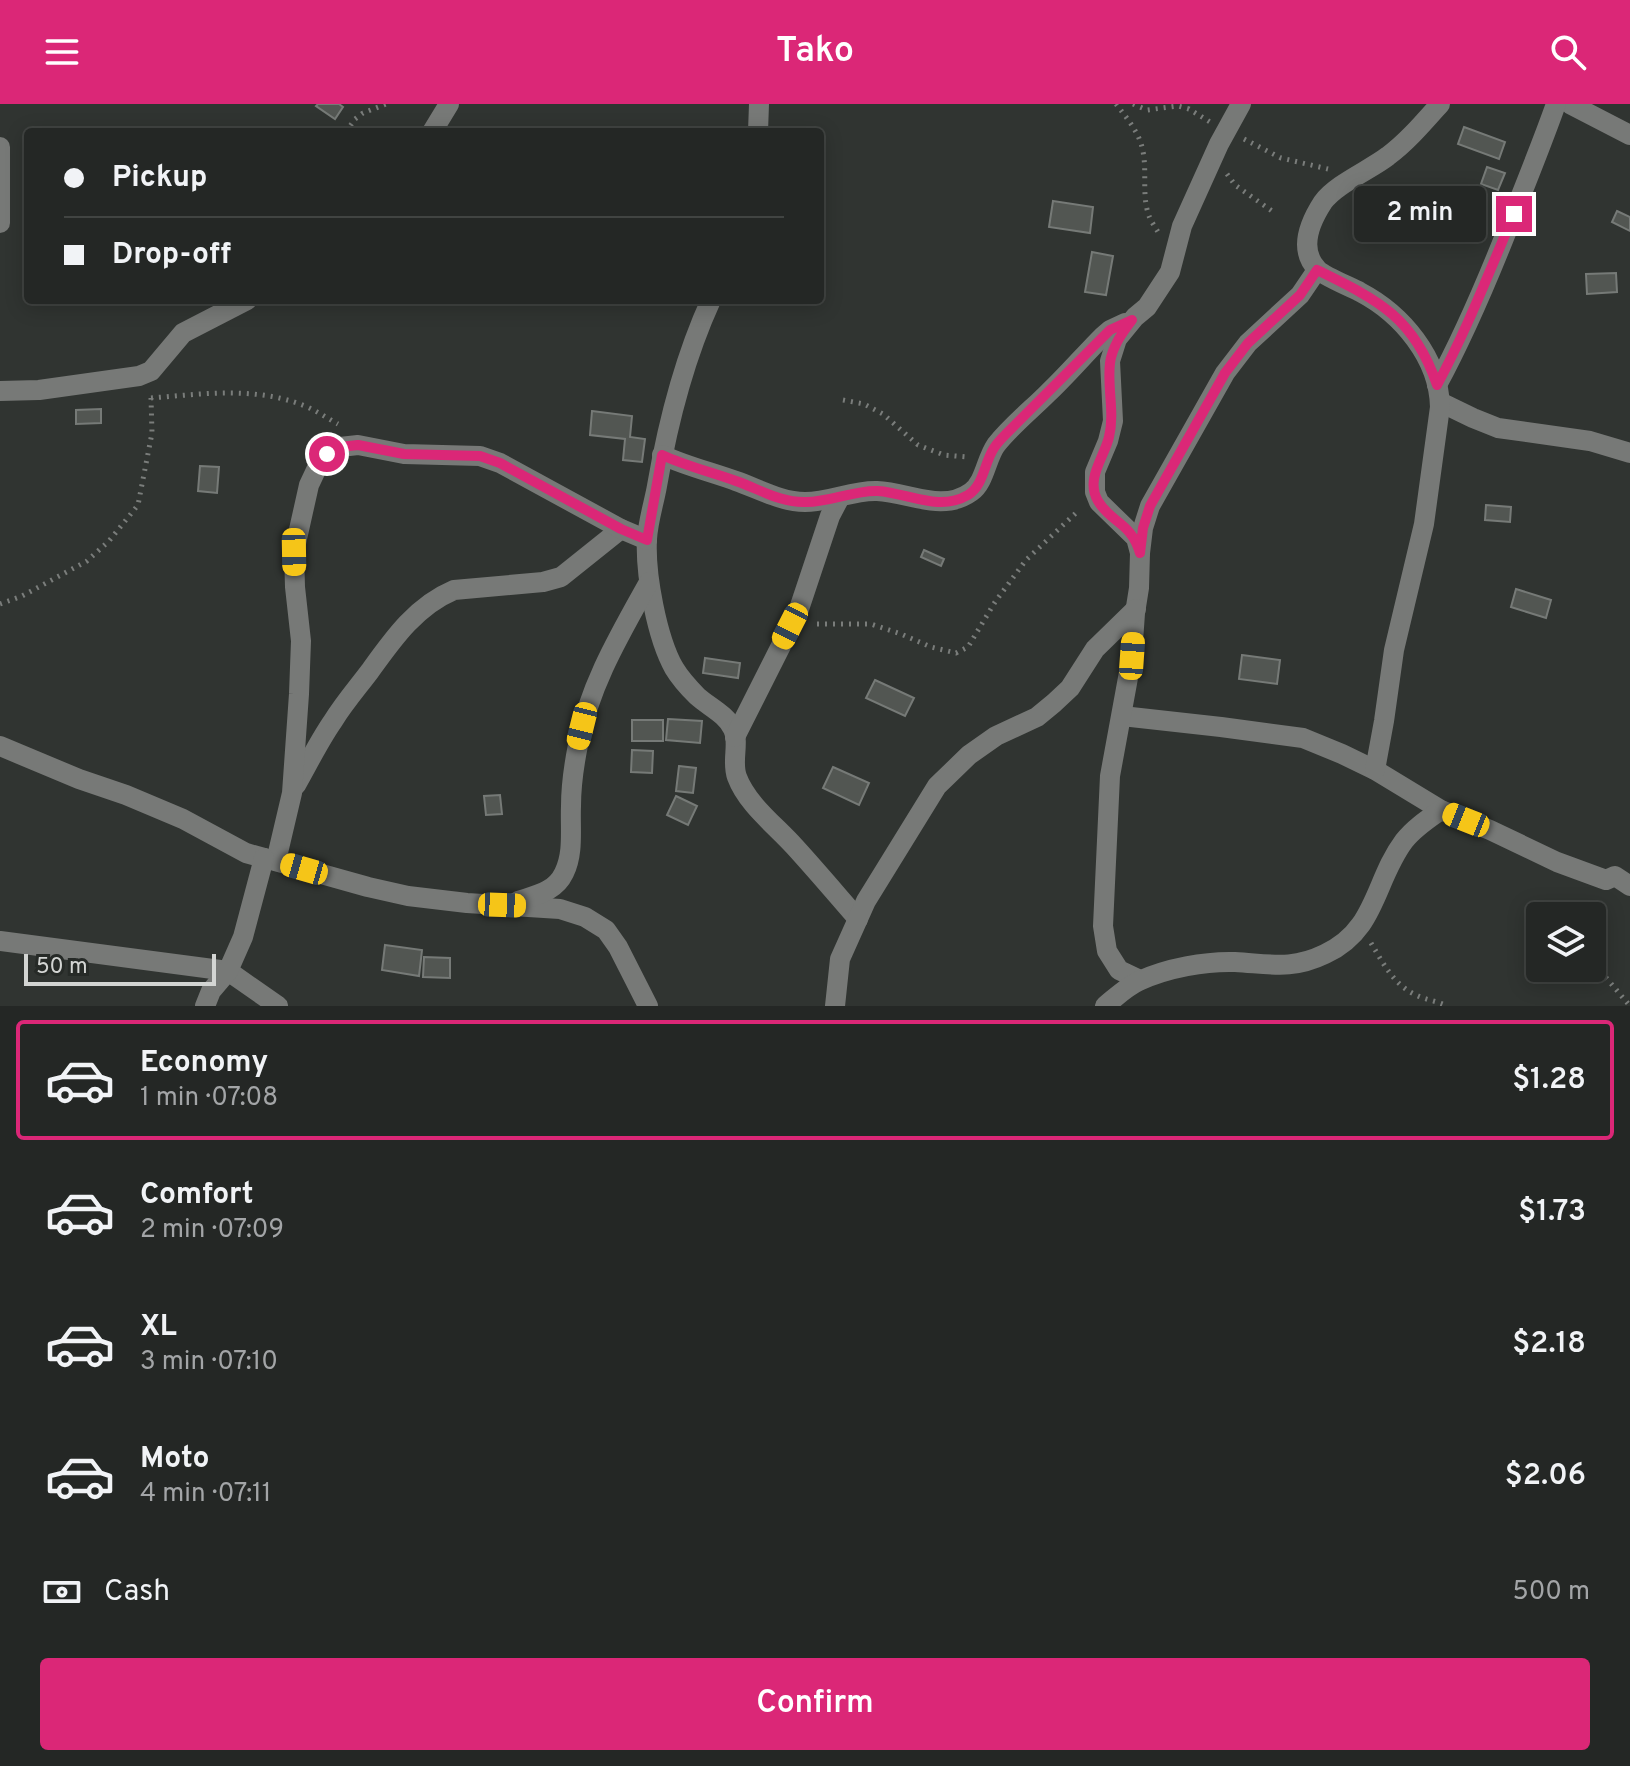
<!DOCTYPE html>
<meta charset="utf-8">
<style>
body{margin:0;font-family:Overpass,sans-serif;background:#303332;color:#f1f3f6;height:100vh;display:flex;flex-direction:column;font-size:30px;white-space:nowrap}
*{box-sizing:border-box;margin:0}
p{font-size:26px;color:#a3a5a7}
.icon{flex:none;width:44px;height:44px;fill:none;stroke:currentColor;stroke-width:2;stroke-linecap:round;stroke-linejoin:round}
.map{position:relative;height:902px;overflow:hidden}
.sheet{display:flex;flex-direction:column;background:#242725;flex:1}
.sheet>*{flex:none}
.guide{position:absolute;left:24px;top:24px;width:800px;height:176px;border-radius:8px;box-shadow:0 4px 20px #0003,0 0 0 2px #414442;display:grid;align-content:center;height:176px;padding:0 40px;background:#242725}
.buttons{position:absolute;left:1526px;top:798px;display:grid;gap:16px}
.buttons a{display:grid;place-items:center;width:80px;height:80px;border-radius:8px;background:#242725;box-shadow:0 4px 20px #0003,0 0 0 2px #414442;font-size:40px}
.scale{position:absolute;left:24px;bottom:20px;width:192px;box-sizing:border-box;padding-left:8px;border:4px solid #d3d5d3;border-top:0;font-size:22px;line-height:28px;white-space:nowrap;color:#d3d5d3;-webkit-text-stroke:6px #262a27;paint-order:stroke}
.end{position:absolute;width:36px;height:36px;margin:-18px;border:10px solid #db2777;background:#fff;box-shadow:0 0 0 4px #fff}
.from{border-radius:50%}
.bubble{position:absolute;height:56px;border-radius:8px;background:#242725;box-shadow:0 4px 20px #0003,0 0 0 2px #414442;font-size:26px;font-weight:600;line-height:56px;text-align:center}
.car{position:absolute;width:24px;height:48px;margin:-24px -12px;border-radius:10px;box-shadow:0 0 6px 2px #0007;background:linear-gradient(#f5c518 24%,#345 0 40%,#f5c518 0 76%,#345 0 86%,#f5c518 0)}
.guide b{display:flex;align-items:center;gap:28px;height:76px;font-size:30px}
.guide b+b{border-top:2px solid #414442}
.guide i{width:20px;height:20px;background:#f1f3f6}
ul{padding:14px 0 0;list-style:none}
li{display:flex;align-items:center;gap:24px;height:120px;margin:0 16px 12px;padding:0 24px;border:4px solid transparent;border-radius:8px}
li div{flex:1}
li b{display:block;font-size:30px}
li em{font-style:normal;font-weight:600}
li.selected{border-color:#db2777}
li>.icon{width:72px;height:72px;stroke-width:1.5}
.pay{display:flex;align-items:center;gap:20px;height:88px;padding:0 40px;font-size:30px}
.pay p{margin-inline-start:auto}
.primary-button{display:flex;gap:16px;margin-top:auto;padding:16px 40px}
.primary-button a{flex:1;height:92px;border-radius:8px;background:#db2777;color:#fff;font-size:32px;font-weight:600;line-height:92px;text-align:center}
header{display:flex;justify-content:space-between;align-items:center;height:104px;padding:0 40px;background:#db2777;color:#fff;font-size:36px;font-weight:600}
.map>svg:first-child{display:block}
</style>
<header><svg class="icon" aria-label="menu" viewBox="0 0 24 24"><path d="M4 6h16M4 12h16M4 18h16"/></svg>Tako<svg class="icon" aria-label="search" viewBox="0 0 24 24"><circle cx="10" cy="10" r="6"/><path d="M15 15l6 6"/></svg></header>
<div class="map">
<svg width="1630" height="902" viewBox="0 0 1630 902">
<rect width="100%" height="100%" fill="#303431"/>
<g fill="#525652" stroke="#767a77" stroke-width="2">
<path d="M318,0h21l4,3 -8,12 -19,-13z"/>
<path d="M1464,23l41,15 -6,17 -41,-15z"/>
<path d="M1487,63l18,6 -7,17 -17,-6z"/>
<path d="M1053,97l40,6 -3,26 -41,-6z"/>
<path d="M1617,107l13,6v14l-18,-9z"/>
<path d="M1092,148l21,4 -7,39 -21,-3z"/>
<path d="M1616,169l1,19 -30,2 -1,-20z"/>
<path d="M101,305v14l-25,1v-14z"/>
<path d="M592,307l40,5 -2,21 15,2 -3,23 -19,-2 2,-21 -35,-4z"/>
<path d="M200,362l19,1 -2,26 -19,-2z"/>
<path d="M1486,401l25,2 -1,15 -25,-2z"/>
<path d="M924,446l20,9 -3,7 -20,-9z"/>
<path d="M1516,485l35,11 -5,18 -35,-11z"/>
<path d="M1242,551l38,5 -3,24 -38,-5z"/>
<path d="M705,554l35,5 -2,15 -35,-5z"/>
<path d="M875,576l39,18 -9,18 -39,-18z"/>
<path d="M668,615l34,2 -2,22 -34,-3z"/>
<rect x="632" y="616" width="31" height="21"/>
<path d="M632,646l21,1 -1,22 -21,-1z"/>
<path d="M679,662l17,2 -3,25 -17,-2z"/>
<path d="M833,663l36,16 -10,22 -36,-17z"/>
<path d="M500,691l2,19 -16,1 -2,-19z"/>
<path d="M676,692l21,10 -9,19 -21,-10z"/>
<path d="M385,841l37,5 -3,26 -37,-6z"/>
<path d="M424,853l26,1v20l-27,-1z"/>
</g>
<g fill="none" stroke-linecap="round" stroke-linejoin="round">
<g stroke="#7a7d7b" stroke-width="5" stroke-dasharray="2 6" stroke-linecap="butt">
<path d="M1116,0c10,13 22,27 26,43 6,23 -1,47 7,69 2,5 6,11 9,16"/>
<path d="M1133,0l14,6 31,-4 11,3 21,13"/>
<path d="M346,28l9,-13 8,-6 23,-9"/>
<path d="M1244,35l37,19 47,11"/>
<path d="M1227,70l8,11 37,26"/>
<path d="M151,294c51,-4 105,-12 154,8 12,5 22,12 33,18"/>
<path d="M843,296l21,4 19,10 35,31 26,10 23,2"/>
<path d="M0,500l22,-8 65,-35 22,-20 29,-36 14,-72 -1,-35"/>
<path d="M817,520h54l30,10 30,13 25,6 12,-6 27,-45 31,-42 52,-49"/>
<path d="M1592,824l8,-28"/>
<path d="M1371,839c12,20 23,42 45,52 10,5 21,6 31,11"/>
<path d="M1592,854l5,9 33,39"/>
</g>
<g stroke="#777977" stroke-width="20">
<path d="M1570,0l60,31"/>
<path d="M432,28l17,-28"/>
<path d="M758,28l1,-28"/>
<path d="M0,43v76"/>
<path d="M711,196c-27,59 -43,122 -54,186 -3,17 -9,35 -10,53 -2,35 10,99 27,129 6,10 15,20 23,28 12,11 29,18 36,33 7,14 -2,32 4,48 10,27 38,48 57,69 22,24 43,49 64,73"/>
<path d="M1437,281c26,-48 47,-97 67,-147 18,-45 36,-89 52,-134"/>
<path d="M0,287l39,-1 100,-14 12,-5 32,-38 64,-33"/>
<path d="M1440,298l33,16 25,10 92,13 40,12"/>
<path d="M662,351c24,11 49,17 74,26 23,8 45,21 69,21 25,0 48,-12 72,-11 32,1 65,22 94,1 14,-10 15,-33 25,-47 15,-19 35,-35 52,-52 19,-18 36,-38 55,-57l7,-6 15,-7"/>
<path d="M1140,449l3,-25 7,-22 75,-133 23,-30 52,-48 17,-25"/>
<path d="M1122,612l99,11 82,11 39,16 33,16 66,40 49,20 67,32 49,18 9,-4 15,10"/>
<path d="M735,633l63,-125 32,-96 10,-19"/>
<path d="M0,642l79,33 47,16 57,24 63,34 122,34 40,9 59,7 93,6 25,8 21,13 12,17 30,59"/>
<path d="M1375,666l9,-49 10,-71 30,-126 16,-117c-1,-49 -38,-93 -80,-115 -9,-5 -37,-16 -43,-23 -19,-20 -7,-47 6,-67 13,-18 47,-32 65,-46 19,-14 36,-34 52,-52"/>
<path d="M296,681c12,-21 23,-44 37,-64 11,-18 25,-34 37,-50 23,-32 46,-65 84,-81l89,-8 18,-5 60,-48"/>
<path d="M276,757l16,-68 7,-99 2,-53 -6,-54 -1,-35 15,-67 8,-17 10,-14 13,-7 18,-2 46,9 76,2 20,7 121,66 26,11"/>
<path d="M518,797c18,-6 37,-9 46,-28 10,-20 6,-44 7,-67 0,-20 3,-41 7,-61 11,-59 42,-111 71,-163"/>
<path d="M0,837l228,30 50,35"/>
<path d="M1140,876l-21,-10 -12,-19 -4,-25 7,-150 22,-120 3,-43 4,-25 1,-35 -4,-15 -37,-36 -4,-10v-20l13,-31 5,-20 -3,-60 7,-22 18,-22 12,-10 23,-35 12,-46 37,-82 22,-40"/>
<path d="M205,902l6,-15 17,-20 15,-34 21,-79"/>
<path d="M835,902l5,-47 26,-58 71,-115 32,-31 27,-19 41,-19 17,-14 16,-15 25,-39 41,-40"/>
<path d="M1105,902c11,-9 21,-19 34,-25 28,-13 67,-20 96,-19 36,2 57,8 90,-8 52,-24 49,-73 79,-113 10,-13 24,-22 37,-31"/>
</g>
</g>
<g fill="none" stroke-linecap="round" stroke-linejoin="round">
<path stroke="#db2777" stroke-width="10" d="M327,350l13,-7 18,-2 46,9 76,2 20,7 121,66 26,11 15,-85c24,11 49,17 74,26 23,8 45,22 70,21 25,0 48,-12 72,-11 30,2 61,21 90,4 16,-10 16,-32 26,-47 3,-5 8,-10 12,-14l104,-104 22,-10c-10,13 -20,27 -22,43 -3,25 5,49 -1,74 -5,21 -24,42 -11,64 13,22 33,21 42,52l3,-25 7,-22 75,-133 23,-30 52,-48 17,-25c61,30 97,47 120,115 30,-55 52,-113 77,-171"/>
</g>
</svg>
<div class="buttons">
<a><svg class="icon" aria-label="layers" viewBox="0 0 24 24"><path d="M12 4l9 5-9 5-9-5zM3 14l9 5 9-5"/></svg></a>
</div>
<div class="scale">50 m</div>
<i class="end from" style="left:327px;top:350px"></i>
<i class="end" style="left:1514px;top:110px"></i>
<div class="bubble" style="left:1354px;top:82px;width:132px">2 min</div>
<i class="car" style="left:294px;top:448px;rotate:179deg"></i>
<i class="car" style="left:790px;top:522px;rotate:207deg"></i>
<i class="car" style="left:1132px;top:552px;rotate:4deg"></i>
<i class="car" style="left:582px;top:622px;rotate:194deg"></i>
<i class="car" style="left:1466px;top:716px;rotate:292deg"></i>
<i class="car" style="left:304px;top:765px;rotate:286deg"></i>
<i class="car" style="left:502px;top:801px;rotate:92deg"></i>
<div class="guide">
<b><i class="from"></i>Pickup</b>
<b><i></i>Drop-off</b>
</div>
</div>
<section class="sheet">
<ul>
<li class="selected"><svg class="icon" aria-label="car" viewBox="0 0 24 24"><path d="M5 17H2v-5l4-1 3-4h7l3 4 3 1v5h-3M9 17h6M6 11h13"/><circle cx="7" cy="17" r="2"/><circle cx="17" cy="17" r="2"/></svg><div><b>Economy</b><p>1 min · 07:08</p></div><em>$1.28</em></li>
<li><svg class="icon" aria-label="car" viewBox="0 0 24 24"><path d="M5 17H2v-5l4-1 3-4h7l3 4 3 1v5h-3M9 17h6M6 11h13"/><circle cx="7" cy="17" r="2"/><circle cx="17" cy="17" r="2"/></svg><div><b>Comfort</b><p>2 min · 07:09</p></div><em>$1.73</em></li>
<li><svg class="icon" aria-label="car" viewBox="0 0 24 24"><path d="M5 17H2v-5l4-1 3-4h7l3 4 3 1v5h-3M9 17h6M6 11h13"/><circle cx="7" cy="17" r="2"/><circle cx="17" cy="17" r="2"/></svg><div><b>XL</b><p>3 min · 07:10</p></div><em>$2.18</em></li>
<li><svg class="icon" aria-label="car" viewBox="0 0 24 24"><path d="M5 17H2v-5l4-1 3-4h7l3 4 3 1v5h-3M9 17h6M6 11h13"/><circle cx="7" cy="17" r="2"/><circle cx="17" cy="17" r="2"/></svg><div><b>Moto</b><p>4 min · 07:11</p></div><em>$2.06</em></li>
</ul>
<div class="pay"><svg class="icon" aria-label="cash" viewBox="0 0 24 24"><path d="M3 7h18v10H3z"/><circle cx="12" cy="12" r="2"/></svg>Cash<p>500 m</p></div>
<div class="primary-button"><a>Confirm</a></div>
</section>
